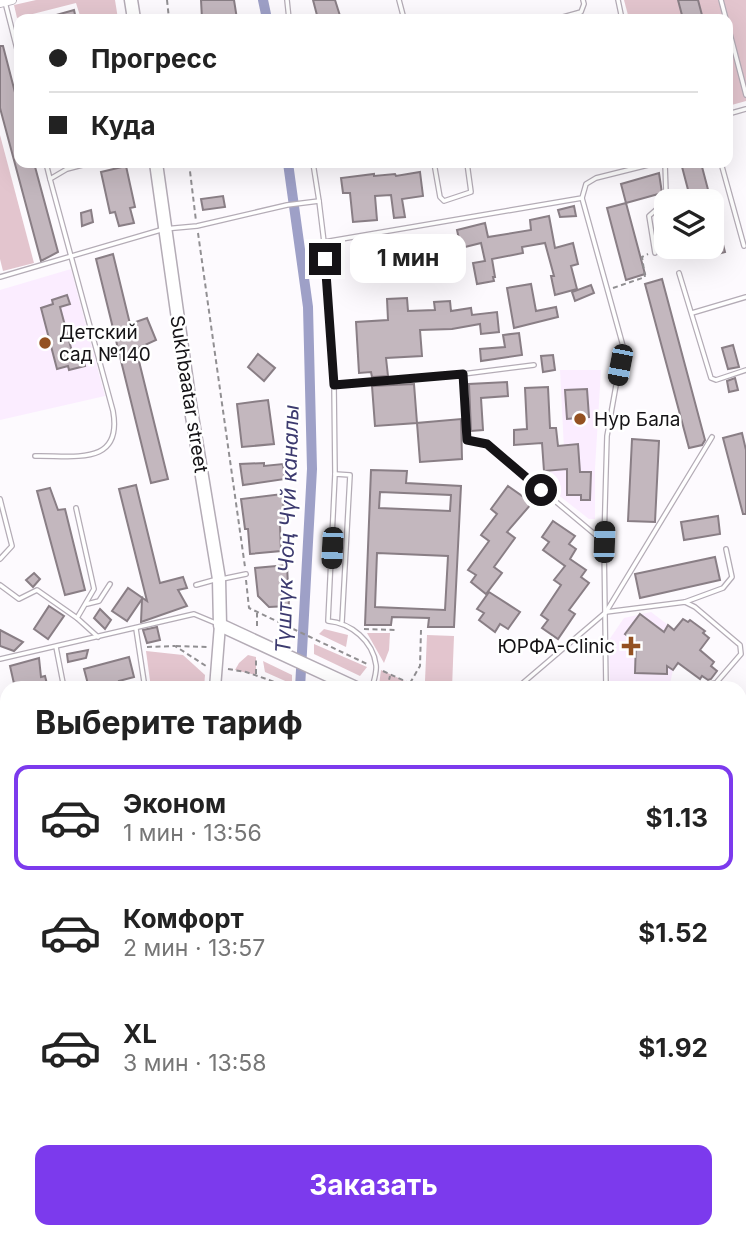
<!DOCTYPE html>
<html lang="ru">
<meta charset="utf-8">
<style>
body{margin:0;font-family:Inter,sans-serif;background:#f6f6f6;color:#222;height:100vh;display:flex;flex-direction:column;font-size:26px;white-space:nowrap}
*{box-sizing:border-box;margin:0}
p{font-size:23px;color:#767676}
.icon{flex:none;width:38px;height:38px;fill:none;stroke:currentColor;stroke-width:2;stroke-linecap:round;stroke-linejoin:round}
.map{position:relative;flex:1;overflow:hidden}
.details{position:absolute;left:0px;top:681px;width:747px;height:558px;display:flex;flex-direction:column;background:#fff;border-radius:21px 21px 0 0;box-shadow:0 7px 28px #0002}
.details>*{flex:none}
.top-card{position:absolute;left:14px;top:14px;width:719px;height:154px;border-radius:14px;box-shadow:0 7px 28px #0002;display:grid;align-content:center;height:154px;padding:0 35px;background:#fff}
.tools{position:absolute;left:654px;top:189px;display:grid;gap:14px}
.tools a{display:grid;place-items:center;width:70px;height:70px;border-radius:14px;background:#fff;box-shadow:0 7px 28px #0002;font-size:35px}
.end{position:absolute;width:32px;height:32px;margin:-16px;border:9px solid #151316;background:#fff;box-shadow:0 0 0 4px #fff}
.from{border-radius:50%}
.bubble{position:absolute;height:49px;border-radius:14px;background:#fff;box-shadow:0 7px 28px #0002;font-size:23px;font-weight:700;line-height:49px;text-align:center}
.car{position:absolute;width:21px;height:42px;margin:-21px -10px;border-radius:9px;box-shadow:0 0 5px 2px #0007;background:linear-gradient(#222 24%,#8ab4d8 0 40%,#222 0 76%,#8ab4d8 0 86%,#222 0)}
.top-card b{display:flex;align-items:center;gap:24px;height:66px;font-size:26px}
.top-card b+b{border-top:2px solid #e0e0e0}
.top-card i{width:18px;height:18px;background:#222}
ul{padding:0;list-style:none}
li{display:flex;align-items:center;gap:21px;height:105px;margin:0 14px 10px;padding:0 21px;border:4px solid transparent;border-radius:14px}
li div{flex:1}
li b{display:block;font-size:26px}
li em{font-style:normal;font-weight:700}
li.active{border-color:#7c3aed}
li>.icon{width:63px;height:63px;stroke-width:1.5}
h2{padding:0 35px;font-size:32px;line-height:84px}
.cta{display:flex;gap:14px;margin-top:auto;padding:14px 35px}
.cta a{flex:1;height:80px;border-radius:14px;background:#7c3aed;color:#fff;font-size:28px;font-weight:700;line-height:80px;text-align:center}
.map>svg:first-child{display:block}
</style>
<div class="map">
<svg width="746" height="1238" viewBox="0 0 746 1238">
<rect width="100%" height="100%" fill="#fdfafe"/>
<g fill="#fbedff">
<path d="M71,269l34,127 -105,24v-130z"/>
<path d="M560,370h41l-6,98v51h-6l-56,-44 32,-6z"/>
<path d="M651,612l17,13 -19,27 24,18 -4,18h-59l-1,-48 15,-22z"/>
<path d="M0,922l7,1v175l-7,1z"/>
<path d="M583,1232h82l-5,6h-34z"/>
</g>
<g fill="#e3c5ce">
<path d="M36,0h79l3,19h-37l-5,-16 -59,15 -3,-13z"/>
<path d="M624,0h54l5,19h-54z"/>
<path d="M698,0h48v101l-18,5v-87h-25z"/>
<path d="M0,135l34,128 -31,8 -3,-12z"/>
<path d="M324,629l24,6 -2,12 -27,-13z"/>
<path d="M367,633h23l-1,17 -5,13z"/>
<path d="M427,635l27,1 -2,52h-13l-14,-7z"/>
<path d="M314,644l53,23 -7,9 -46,-22z"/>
<path d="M146,651l37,4 22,20 -1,13h-53z"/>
<path d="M248,655l8,2v18l-21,-5 4,-7z"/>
<path d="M263,661l29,14v9l-27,-12z"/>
<path d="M381,670l39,18h-37l-4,-3z"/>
<path d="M7,1194v29l-7,2v-29z"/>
</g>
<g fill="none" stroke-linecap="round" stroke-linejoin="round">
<g stroke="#9ea0c7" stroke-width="10">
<path d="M263,0l4,19"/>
<path d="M288,163l20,144 4,162 -12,219"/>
<path d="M254,1238v-6"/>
</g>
</g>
<g fill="#c3b7be" stroke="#897e85" stroke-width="2" fill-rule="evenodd">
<path d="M201,0h33l3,19h-35z"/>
<path d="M313,0h22l6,19h-23z"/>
<path d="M678,0h20l5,19h-20z"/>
<path d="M74,10l2,9h-27v-2z"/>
<path d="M0,46h3l16,62v55h15l24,89 -17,9 -41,-153z"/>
<path d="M681,163h20l10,38h-20z"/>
<path d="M126,166l9,41 -5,1 4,15 -15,3 -4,-14 -5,1 -9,-41z"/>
<path d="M420,172l3,24 -21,3 3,18 -11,1 -3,-23 -16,1 2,24 -24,2 -3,-29h-7l-2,-15 33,-4v2l21,-2 1,2z"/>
<path d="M659,173l3,20 -36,10 -5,-19z"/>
<path d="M223,196l2,11 -22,3 -2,-11z"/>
<path d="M626,203l19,71 -19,6 -19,-72z"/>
<path d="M574,206l2,10 -16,1 -2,-7z"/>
<path d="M91,210l2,12 -11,4 -1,-13z"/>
<path d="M712,214h3l10,38 -19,5 -2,-10h8z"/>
<path d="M549,216l6,32 18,-5 5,21 -7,2 6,23 -22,6 -4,-19h3l-9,-33 -23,4 1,6 -31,6 3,18h-2l1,4 -17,3 -4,-21 12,-2 -4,-18 -20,5 -4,-18 28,-7 3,14 43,-7 -1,-10z"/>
<path d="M113,254l17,70 17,-6 9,22 -20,9 32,130 -17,4 -55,-224z"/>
<path d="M425,254l5,23 -19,4 -5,-23z"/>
<path d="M387,259l3,19 -21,4 -6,-3 -2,-9 6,-6z"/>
<path d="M662,279l43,161 -3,5 -13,3 -44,-164z"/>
<path d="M531,284l5,27 20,-4 2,10 -44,11 -7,-40z"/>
<path d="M591,285l3,8 -19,8 -3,-9z"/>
<path d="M67,295l3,9 -10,3 14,52 9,-2 2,9 -16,4 -1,-4 -11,3 -16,-61 12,-4 -1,-4z"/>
<path d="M407,298l1,13 27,-1 -1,-8 16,-1 1,10 20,-3 1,7 25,-3 2,20 -18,2 -1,-10 -28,5 -32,1 2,26 -36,2 2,18 -16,1 -1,-5 -12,1 -3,-51 32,-2 -1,-21z"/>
<path d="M519,333l3,22 -41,6 -1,-12 25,-2 -2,-12z"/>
<path d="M733,345l6,22 -11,2 -6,-21z"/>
<path d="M258,354l17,14 -11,13 -16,-14z"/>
<path d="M553,355l2,15 -12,2 -2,-16z"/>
<path d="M735,378l3,12 -9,2 -2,-11z"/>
<path d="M507,382l1,14 -27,2 2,32 -12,1 -2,-47z"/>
<path d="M414,384l3,39 -42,3 -3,-40z"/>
<path d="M548,387l2,41h6l2,18 20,-2 2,28h11l-1,28h-9v-5h-14v-26l-23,2 -2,-28 -28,2v-15l13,-1 -2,-41z"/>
<path d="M587,389l2,28 -22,2 -2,-29z"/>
<path d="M268,400l6,44 -32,3 -5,-43z"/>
<path d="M461,419l1,40 -42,3 -3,-39z"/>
<path d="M742,433l4,17v64h-3l-20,-76z"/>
<path d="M632,439l27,2 -4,81 -27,-1z"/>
<path d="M264,463v3l19,-2 2,15 -42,6 -3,-21z"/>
<path d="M371,470l36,1 -1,12 55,3 -7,141h-26l1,-9 -37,-1 -1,8h-26zM380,492l71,3 -1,16 -71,-3zM377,553l71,3 -3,54 -70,-3z"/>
<path d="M136,485l24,98 23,-6 4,11 -9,2 9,16 -46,16 1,-23 -15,22 -15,-10 16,-23 19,13 -28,-112z"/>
<path d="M508,486l24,17 -25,29 8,6 -21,29 8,6 -16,21 -15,-12 5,-7 -8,-5 21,-29 -8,-6 16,-21 -6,-5z"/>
<path d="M50,488l8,22 7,-1 20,81 -20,5 -28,-104z"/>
<path d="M282,494l4,30 -6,1 1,26 -31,3 -2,-25h-3l-4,-30z"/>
<path d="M718,516l2,18 -36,6 -3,-18z"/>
<path d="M553,521l22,15 -6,8 7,5 -6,10 16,11 -5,7 8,6 -20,27 6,4 -17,25 -16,-11 6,-8 -7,-5 20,-30 -7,-5 11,-14 -22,-16 6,-8 -7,-5z"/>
<path d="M715,557l5,23 -80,18 -5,-24z"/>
<path d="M287,565l2,41 -20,1 -11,-11 -3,-28z"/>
<path d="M34,573l6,6 -7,8 -7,-7z"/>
<path d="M489,592l31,20 -12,17 -8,-5 -5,8 -16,-12 5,-7 -7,-4z"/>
<path d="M49,606l15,10 -16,23 -14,-10z"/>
<path d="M100,609l11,11 -6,9 -11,-11z"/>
<path d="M640,614l24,18 4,-7 6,5 9,-11 5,3 2,-2 15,11 -2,2 6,5 -9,12 14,12 -3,4 6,5 -6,8 -3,1 -6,-4 -2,3 -22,-16 -5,7 -6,-4v8l-32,-1 1,-31 -11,-8z"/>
<path d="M157,627l3,13 -13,3 -4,-13z"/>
<path d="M0,630l23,12 -9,9 -14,-5z"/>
<path d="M88,650l-2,8 -18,4 -1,-8z"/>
<path d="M129,657l5,20 -15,4 2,7h-32l-5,-19z"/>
<path d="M39,658l2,19 4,-1 3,12h-33l-5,-22z"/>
</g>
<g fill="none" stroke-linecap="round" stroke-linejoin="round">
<defs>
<g id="lane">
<path d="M287,0l2,19"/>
<path d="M399,0l5,19"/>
<path d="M618,0l4,19"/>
<path d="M721,0l5,19"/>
<path d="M5,2l14,55"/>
<path d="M556,19l25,-7 3,-8 -1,-4"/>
<path d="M728,26l18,69"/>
<path d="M728,114l18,-5"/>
<path d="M46,163l4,16"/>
<path d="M434,163l6,34 4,4 27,-9 -4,-29"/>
<path d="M665,163l2,60"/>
<path d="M721,163l23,83"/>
<path d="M319,201l5,41 258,-44 4,-14 10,-6 60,-15"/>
<path d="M324,242l10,143 129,-11 71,-9"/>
<path d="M655,253l-6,-37 17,-15"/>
<path d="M679,273l32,105 5,2 30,-10"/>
<path d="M0,277l164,-48 33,-3 90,-21 32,-4 -6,-38"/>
<path d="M692,313l54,-16"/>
<path d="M463,374l4,66 20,4 117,98 3,-106 16,-90 -41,-148"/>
<path d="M334,385l1,89"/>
<path d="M35,456c38,-1 88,11 78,-45l-63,-232 17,-10 23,-6"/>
<path d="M0,499l12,47 -12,13"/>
<path d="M76,508l18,81 -17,29 21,19"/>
<path d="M604,542l2,146"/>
<path d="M222,579l24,-5"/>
<path d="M0,585l19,14 18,-9 40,28"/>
<path d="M196,585l18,-5"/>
<path d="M685,602l38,-14 9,-11 -6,-28"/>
<path d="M87,604l12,-3 11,-17"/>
<path d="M606,612l106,-175"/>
<path d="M342,622l8,-147 -15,-1 -7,147c23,2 45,20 48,44 1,7 -2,15 -4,23"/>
<path d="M136,629l9,59"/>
<path d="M56,647l8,41"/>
<path d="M0,659l194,-45 24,10"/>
<path d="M517,688l89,-76 79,-10 10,5 45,38 1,9 -25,29 -30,5"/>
<path d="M0,807l7,27"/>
<path d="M0,839l7,-2"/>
<path d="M0,884l7,2"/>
<path d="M0,916h7"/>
<path d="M740,1016l6,4"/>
</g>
<g id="street">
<path d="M0,3l12,-3"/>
<path d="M740,907l6,-7"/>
<path d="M740,1146l6,-8"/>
<path d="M488,1232l48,6"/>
<path d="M292,1238l1,-6"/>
<path d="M669,1238l5,-6"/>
</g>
<g id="secondary">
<path d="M215,688l5,-63"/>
<path d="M151,1238v-6"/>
</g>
<g id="primary">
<path d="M131,0l3,19"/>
<path d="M156,163l34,241 29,175 1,46 136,63"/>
<path d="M740,865l6,3"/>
</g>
</defs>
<use href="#lane" stroke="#b4acb6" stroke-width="6"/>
<use href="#street" stroke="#b4acb6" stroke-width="10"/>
<use href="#secondary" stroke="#b4acb6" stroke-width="13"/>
<use href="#primary" stroke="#b4acb6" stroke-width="15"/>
<g stroke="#918f92" stroke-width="2" stroke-dasharray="5 3.5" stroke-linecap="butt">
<path d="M167,0l2,19"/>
<path d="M189,163l7,58"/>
<path d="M198,233l47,334"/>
<path d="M613,288l32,-11 -3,-20 6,-3"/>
<path d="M246,580l3,28 118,56"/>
<path d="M257,626v-13"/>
<path d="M364,629l34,1"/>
<path d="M176,646l31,1"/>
<path d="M147,647l28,-1 31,20"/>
<path d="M228,669l18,3 46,16"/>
<path d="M383,671l37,17"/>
<path d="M256,674v-17"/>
<path d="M410,683l10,-17 1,-36"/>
<path d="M387,688l3,-12"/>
<path d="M740,834l6,3"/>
<path d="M0,1105l7,-2"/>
<path d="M740,1167l6,-7"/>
<path d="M546,1236l17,2"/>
<path d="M305,1238l1,-6"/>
<path d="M437,1238l1,-6"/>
<path d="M685,1238l5,-6"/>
</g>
<use href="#lane" stroke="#fff" stroke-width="3.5"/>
<use href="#street" stroke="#fff" stroke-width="8"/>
<use href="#secondary" stroke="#fff" stroke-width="10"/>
<use href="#primary" stroke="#fff" stroke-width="12"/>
</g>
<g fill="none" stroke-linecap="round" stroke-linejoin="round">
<path stroke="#151316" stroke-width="9" d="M325,259l9,126 129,-11 4,66 20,4 54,46"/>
</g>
<g fill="#945121" stroke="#fff" stroke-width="2.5">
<circle cx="45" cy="343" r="7"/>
<circle cx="580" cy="419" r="7"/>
<path d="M627.5 635.5h7v7h7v7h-7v7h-7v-7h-7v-7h7z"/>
</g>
<g text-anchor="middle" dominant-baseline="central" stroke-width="5" stroke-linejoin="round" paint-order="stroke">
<g font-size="19" fill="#151316" stroke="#fff" text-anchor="start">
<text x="59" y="332">Детский<tspan x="59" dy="22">сад №140</tspan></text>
<text x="594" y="419">Нур Бала</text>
<text x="615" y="646" text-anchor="end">ЮРФА-Clinic</text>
</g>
<g font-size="19" fill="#151316" stroke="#fff">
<text transform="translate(189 394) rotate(81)">Sukhbaatar street</text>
</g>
<g font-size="21" font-style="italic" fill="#3c3a6f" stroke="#fff">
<text transform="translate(287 529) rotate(-88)">Түштүк Чоң Чүй каналы</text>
</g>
</g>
</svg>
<div class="tools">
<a><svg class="icon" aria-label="layers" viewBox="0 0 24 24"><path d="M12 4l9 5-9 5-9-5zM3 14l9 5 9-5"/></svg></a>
</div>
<i class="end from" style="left:541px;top:490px"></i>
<i class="end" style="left:325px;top:259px"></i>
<div class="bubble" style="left:350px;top:234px;width:116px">1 мин</div>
<i class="car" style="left:620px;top:365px;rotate:191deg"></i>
<i class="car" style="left:604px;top:542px;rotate:2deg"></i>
<i class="car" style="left:332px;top:548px;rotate:183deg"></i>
<div class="top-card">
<b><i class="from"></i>Прогресс</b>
<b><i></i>Куда</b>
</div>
<section class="details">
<h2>Выберите тариф</h2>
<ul>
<li class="active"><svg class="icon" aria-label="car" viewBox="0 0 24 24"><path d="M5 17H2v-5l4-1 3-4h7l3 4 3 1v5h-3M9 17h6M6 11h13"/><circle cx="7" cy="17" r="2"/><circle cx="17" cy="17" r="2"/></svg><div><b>Эконом</b><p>1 мин · 13:56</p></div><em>$1.13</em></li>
<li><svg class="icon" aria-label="car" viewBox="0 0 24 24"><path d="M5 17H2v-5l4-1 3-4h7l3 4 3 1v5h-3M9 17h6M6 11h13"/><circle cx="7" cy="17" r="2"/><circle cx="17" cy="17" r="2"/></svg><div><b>Комфорт</b><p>2 мин · 13:57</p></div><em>$1.52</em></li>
<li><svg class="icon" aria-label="car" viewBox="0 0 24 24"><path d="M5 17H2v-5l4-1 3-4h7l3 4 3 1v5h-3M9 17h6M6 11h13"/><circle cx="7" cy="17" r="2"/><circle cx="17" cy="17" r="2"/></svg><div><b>XL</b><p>3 мин · 13:58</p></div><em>$1.92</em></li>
</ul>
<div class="cta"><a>Заказать</a></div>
</section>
</div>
